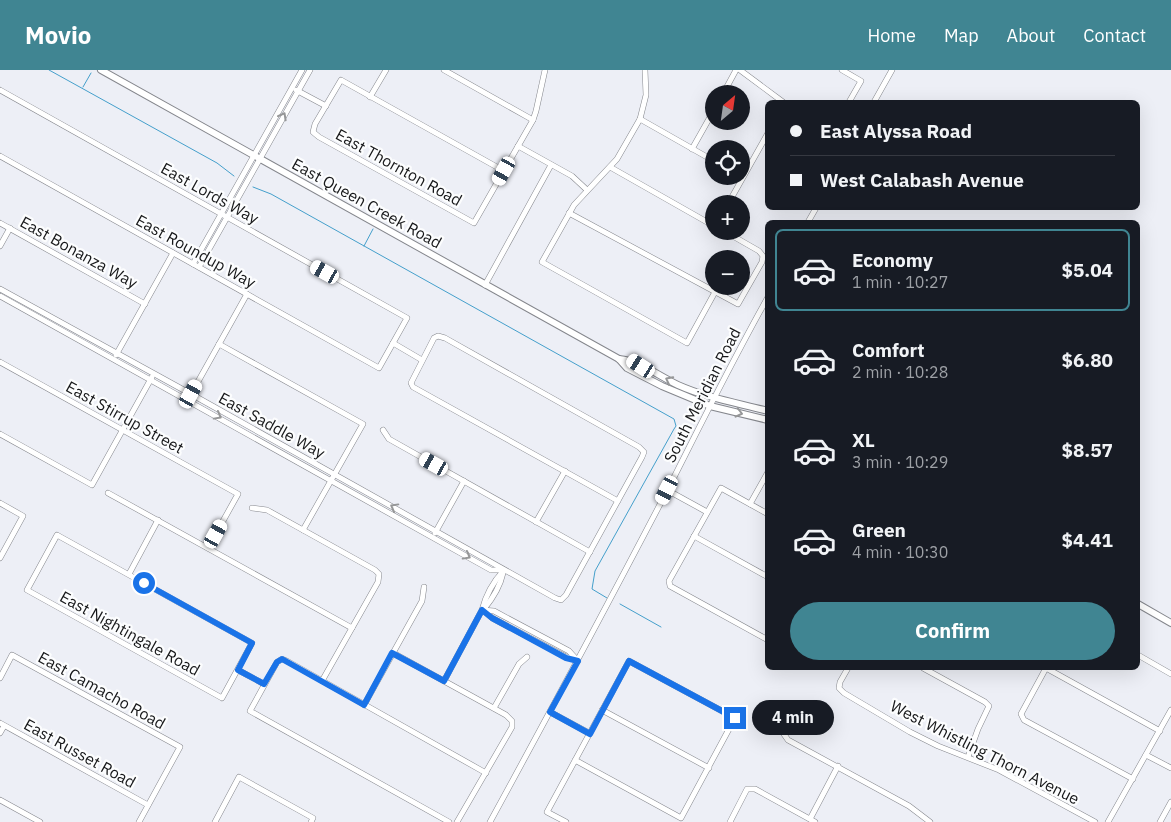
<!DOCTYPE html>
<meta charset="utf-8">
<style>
body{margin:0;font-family:"IBM Plex Sans",sans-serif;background:#242831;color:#f1f3f6;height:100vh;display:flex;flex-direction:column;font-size:19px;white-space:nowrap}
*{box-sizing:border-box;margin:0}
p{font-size:16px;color:#9ea1a6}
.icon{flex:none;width:28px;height:28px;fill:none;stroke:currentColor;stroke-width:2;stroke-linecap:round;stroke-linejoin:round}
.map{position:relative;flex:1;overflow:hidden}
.panel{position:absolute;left:765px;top:150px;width:375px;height:450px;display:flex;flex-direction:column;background:#171b24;border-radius:8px;box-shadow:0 5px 20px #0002}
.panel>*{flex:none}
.guide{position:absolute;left:765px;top:30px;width:375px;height:110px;border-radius:8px;box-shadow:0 5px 20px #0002;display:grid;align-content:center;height:110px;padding:0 25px;background:#171b24}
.needle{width:32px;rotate:29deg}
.fabs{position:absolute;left:705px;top:15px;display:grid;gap:10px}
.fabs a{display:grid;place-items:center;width:45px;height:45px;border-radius:50%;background:#171b24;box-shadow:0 5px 20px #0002;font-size:25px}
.end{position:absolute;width:22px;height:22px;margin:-11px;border:6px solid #1a73e8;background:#fff;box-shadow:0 0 0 2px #fff}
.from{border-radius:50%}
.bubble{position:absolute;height:35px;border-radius:18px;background:#171b24;box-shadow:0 5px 20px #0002;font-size:16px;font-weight:700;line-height:35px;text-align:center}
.car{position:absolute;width:15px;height:30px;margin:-15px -8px;border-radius:6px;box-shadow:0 0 4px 1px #0007;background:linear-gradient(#fff 24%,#345 0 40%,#fff 0 76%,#345 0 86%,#fff 0)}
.guide b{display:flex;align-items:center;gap:18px;height:48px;font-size:19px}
.guide b+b{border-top:1px solid #363941}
.guide i{width:12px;height:12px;background:#f1f3f6}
ul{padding:9px 0 0;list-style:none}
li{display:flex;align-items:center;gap:15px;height:82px;margin:0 10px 8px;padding:0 15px;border:2px solid transparent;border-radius:8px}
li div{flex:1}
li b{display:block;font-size:19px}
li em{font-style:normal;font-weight:700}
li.active{border-color:#408592}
li>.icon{width:45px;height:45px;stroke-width:1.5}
.action{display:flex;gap:10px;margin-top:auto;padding:10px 25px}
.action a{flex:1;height:58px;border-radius:30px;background:#408592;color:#fff;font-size:20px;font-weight:700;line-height:58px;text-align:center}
header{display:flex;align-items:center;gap:30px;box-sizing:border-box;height:70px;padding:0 25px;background:#408592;color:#fff}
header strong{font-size:24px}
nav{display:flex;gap:28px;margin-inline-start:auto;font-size:18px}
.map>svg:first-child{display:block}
</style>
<header>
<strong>Movio</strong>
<nav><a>Home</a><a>Map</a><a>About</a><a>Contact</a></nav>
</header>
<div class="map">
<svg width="1171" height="752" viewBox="0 0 1171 752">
<rect width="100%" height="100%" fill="#edeff6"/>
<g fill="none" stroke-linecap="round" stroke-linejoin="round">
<g stroke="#449fcb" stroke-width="1">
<path d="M49,0l168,93 17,13"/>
<path d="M83,17l8,-14"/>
<path d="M253,117l18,7 403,225 2,7 -2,3 -79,142 -3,18 15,9"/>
<path d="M364,176l9,-17"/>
<path d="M620,534l41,23"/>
</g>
<defs>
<g id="minor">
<path d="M444,0l89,50"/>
<path d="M645,0l1,25 -6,24 -23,40 -43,46 -32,57 145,81 28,-51"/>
<path d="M740,0l43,32"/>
<path d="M842,0l19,11 -12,21"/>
<path d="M0,20l407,228 -28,50 -379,-212"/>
<path d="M296,20l30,16"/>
<path d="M723,24l13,-24"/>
<path d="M370,27l16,-27"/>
<path d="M874,32l18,-32"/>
<path d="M640,49l74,42"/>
<path d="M518,76l54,30 15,14"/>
<path d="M692,79l22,-39"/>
<path d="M610,97l104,59"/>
<path d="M504,101l-163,-91 -26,44 -2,8 6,5 155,86 59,-103 3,-9 9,-41"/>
<path d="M728,134l40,-71"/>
<path d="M569,143l169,91 24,-42 1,-6 -4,-5 -35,-20"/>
<path d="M808,152l8,-14"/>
<path d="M0,153l145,81"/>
<path d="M0,176l10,-18"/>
<path d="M193,194l109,-194"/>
<path d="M199,197l111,-197"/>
<path d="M485,215l66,-120"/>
<path d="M0,219l191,105 364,204 6,2 5,-5 76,-138 2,-5 -5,-5 -194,-109 -7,-2 -4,2 -23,45 2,4 205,114"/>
<path d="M0,226l491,274h12"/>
<path d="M393,273l29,17"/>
<path d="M219,274l144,80 -60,106"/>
<path d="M116,285l57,-102"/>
<path d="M0,292l238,132 -30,54"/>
<path d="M190,326l57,-102"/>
<path d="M383,360l6,9 201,113"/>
<path d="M0,364l92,51 60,-108"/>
<path d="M667,420l40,22"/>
<path d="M108,423l244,135"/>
<path d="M0,433l23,13 -23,42"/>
<path d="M750,434l18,-32"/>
<path d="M252,438l15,2 108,60 4,4 -1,8 -56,99"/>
<path d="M768,444l-47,-26 -52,93 1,5 98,54"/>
<path d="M536,452l29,-51"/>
<path d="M435,463l29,-52"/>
<path d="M57,465l195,108 -30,55 -195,-108z"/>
<path d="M694,466l74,41"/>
<path d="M129,504l29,-54"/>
<path d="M484,539c9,-11 16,-22 19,-36"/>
<path d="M482,540l12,1 75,40 9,10"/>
<path d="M483,540l9,8 74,39 10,3"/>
<path d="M393,583l113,62 6,6v6l-55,95"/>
<path d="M1138,585l33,19"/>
<path d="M848,598l-8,14 -1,6 5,5 66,39 28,14 61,24 96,52"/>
<path d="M923,598l62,34 4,4 -11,23 -10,28"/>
<path d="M1046,598l-25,46 3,6 109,59"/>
<path d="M1046,598l114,63"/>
<path d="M238,600l26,14"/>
<path d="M0,608l12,-23 168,92 -41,75"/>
<path d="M444,611l38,-71c4,-16 11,-28 22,-40"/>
<path d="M364,635l58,-104 2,-14"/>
<path d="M494,638l25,-44 8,-7"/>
<path d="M602,640l107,58"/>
<path d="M550,642l39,21"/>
<path d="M0,653l148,82"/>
<path d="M781,660l7,10 121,66 21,16"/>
<path d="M0,663l4,-7"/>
<path d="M1146,685l25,13"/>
<path d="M0,730l40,22"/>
<path d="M810,749l28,-53"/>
<path d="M215,752l24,-45 74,41 -2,4"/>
<path d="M449,752l-199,-111 27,-49 5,-3 5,2 199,112"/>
<path d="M490,752c60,-110 119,-220 177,-331 33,-65 65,-130 101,-194"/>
<path d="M566,752l-19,-10 82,-151 106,57 -54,100 -106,-58"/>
<path d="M730,752l17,-33h8l60,33"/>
<path d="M1108,752l63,-112"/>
<path d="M1160,752l11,-20"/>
</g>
<g id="major">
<path d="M101,0l518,289 8,9 35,18 48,20 58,14"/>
<path d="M619,289c21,2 40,17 59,26 29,13 60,18 90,26"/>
<path d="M1138,534l33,19"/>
</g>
</defs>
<use href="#minor" stroke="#85878d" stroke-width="6"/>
<use href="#major" stroke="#85878d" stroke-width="8"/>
<use href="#minor" stroke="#fff" stroke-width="5"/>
<use href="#major" stroke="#fff" stroke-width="6"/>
</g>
<defs><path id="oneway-chevron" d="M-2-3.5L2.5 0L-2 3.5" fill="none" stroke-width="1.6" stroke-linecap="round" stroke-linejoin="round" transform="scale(1.25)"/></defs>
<g stroke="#969798">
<use href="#oneway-chevron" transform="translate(283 46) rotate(-61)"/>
<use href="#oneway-chevron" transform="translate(669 310) rotate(-153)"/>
<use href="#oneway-chevron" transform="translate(739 343) rotate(14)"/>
<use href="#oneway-chevron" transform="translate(218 346) rotate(29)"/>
<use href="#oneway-chevron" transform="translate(394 437) rotate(-151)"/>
<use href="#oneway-chevron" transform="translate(467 486) rotate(29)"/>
</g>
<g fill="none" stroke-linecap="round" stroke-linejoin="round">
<path stroke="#1a73e8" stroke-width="6" d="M144,513l108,60 -14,27 26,14 13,-22 5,-3 82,46 28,-52 52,28 38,-71 10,8 74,40 12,3 -28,51 40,22 39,-73 106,57"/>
</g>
<g text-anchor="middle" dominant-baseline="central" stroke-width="4.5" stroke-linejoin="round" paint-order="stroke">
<g font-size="16" fill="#161719" stroke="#fcfdfe">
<text transform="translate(399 97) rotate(29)">East Thornton Road</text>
<text transform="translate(210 123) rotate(29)">East Lords Way</text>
<text transform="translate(367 133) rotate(29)">East Queen Creek Road</text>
<text transform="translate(196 181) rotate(29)">East Roundup Way</text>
<text transform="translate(79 182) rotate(29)">East Bonanza Way</text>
<text transform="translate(702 325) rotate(-63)">South Meridian Road</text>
<text transform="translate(125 347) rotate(29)">East Stirrup Street</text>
<text transform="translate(272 355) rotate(29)">East Saddle Way</text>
<text transform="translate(130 563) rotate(29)">East Nightingale Road</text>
<text transform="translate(102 620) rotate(29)">East Camacho Road</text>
<text transform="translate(985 682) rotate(27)">West Whistling Thorn Avenue</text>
<text transform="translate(80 683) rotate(29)">East Russet Road</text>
</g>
</g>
</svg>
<div class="fabs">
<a><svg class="needle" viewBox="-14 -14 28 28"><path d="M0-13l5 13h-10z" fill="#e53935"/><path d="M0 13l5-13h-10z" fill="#9ea1a6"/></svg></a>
<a><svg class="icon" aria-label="locate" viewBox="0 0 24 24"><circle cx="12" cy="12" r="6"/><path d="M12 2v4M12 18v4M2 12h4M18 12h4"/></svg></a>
<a>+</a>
<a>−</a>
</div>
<i class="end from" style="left:144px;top:513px"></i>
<i class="end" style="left:735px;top:648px"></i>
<div class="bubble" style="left:752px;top:630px;width:82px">4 min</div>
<i class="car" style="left:504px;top:101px;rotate:209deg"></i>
<i class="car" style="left:325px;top:202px;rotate:299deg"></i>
<i class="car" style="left:641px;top:296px;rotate:303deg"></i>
<i class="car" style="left:191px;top:324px;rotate:29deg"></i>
<i class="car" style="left:434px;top:394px;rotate:299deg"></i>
<i class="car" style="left:667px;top:420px;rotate:207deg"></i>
<i class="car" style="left:216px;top:464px;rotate:29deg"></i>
<div class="guide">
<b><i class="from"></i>East Alyssa Road</b>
<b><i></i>West Calabash Avenue</b>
</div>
<section class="panel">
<ul>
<li class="active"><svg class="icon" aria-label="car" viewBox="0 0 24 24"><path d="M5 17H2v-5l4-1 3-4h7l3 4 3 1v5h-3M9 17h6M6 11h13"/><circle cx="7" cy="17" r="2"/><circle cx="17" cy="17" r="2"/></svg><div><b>Economy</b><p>1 min · 10:27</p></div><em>$5.04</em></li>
<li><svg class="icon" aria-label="car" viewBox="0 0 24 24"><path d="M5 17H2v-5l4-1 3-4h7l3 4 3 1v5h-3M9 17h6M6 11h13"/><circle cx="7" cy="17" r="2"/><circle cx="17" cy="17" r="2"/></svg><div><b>Comfort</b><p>2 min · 10:28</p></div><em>$6.80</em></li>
<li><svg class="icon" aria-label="car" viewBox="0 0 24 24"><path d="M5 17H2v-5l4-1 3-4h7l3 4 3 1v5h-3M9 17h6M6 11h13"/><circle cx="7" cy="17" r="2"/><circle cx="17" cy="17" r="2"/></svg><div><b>XL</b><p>3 min · 10:29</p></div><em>$8.57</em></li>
<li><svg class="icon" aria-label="car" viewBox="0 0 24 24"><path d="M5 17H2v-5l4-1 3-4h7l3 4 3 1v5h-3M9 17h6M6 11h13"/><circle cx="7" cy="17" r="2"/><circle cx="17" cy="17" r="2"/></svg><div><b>Green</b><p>4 min · 10:30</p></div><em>$4.41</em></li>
</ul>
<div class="action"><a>Confirm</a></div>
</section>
</div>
